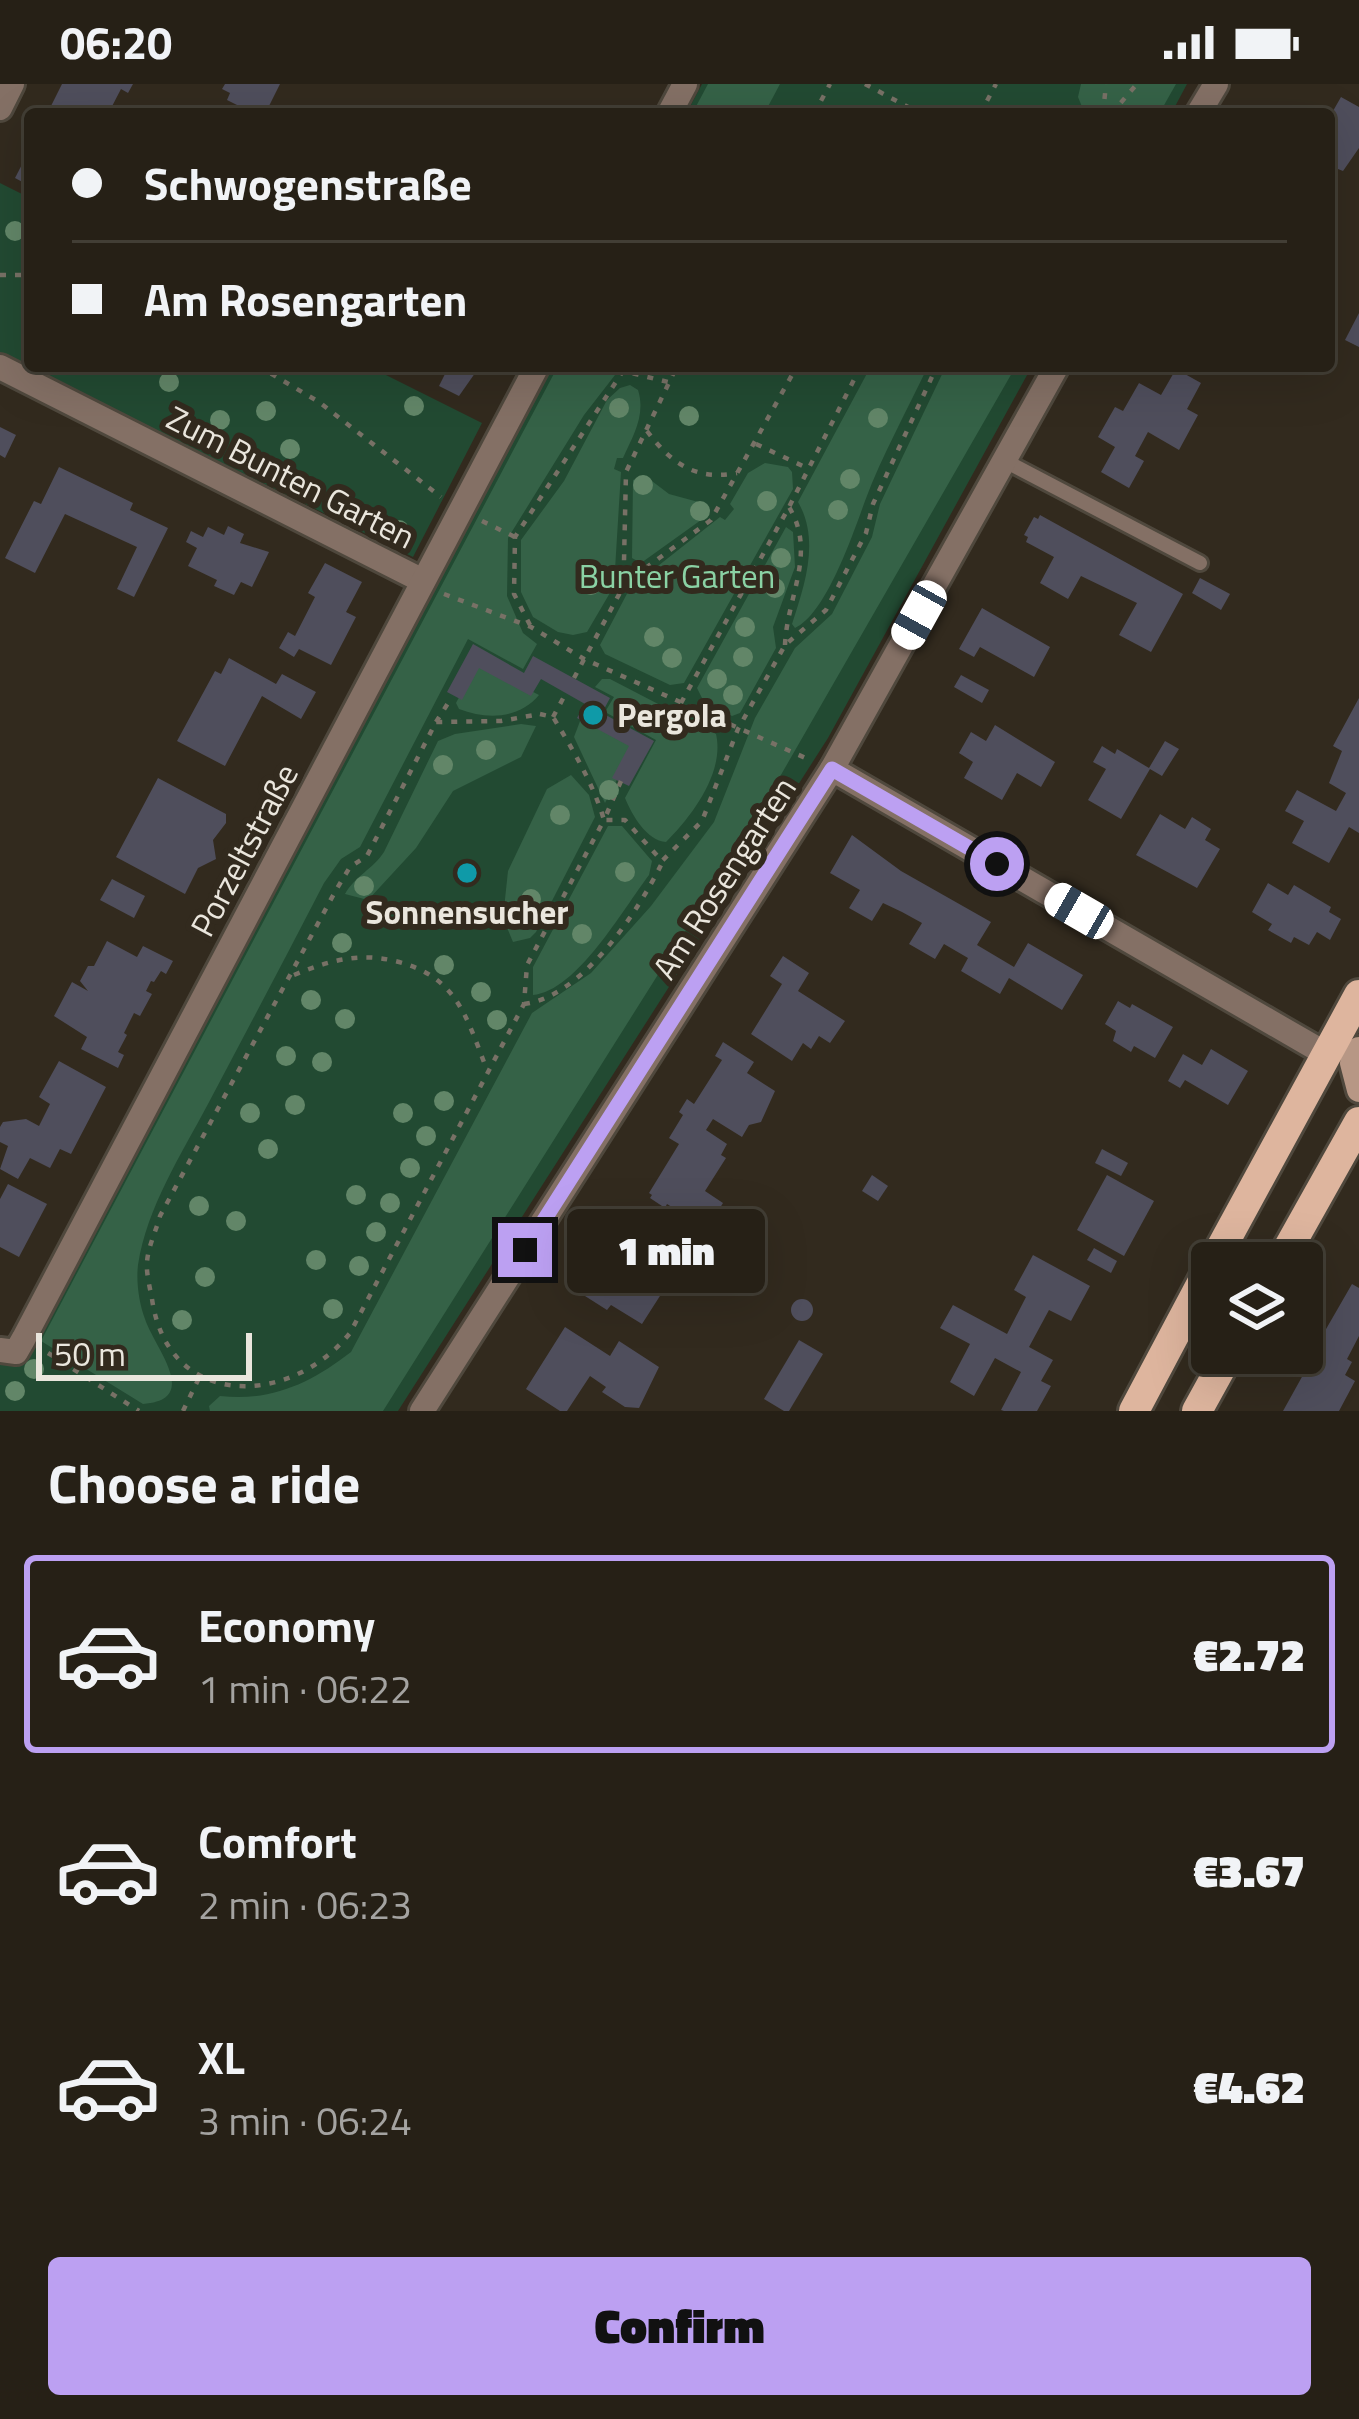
<!DOCTYPE html>
<meta charset="utf-8">
<style>
body{margin:0;font-family:"Titillium Web",sans-serif;background:#322d23;color:#f1f3f6;height:100vh;display:flex;flex-direction:column;font-size:45px;white-space:nowrap}
*{box-sizing:border-box;margin:0}
p{font-size:39px;color:#a4a3a1}
.icon{flex:none;width:66px;height:66px;fill:none;stroke:currentColor;stroke-width:2;stroke-linecap:round;stroke-linejoin:round}
.map{position:relative;height:1327px;overflow:hidden}
.side{display:flex;flex-direction:column;background:#262016;flex:1}
.side>*{flex:none}
.top-card{position:absolute;left:24px;top:24px;width:1311px;height:264px;border-radius:12px;box-shadow:0 12px 48px #0002,0 0 0 3px #423e35;display:grid;align-content:center;height:264px;padding:0 48px;background:#262016}
.controls{position:absolute;left:1191px;top:1158px;display:grid;gap:24px}
.controls a{display:grid;place-items:center;width:132px;height:132px;border-radius:12px;background:#262016;box-shadow:0 12px 48px #0002,0 0 0 3px #423e35;font-size:60px}
.scale{position:absolute;left:36px;bottom:30px;width:216px;box-sizing:border-box;padding-left:12px;border:6px solid #eae6dd;border-top:0;font-size:33px;line-height:42px;white-space:nowrap;color:#eae6dd;-webkit-text-stroke:9px #322a1e;paint-order:stroke}
.end{position:absolute;width:54px;height:54px;margin:-27px;border:15px solid #bca0f2;background:#111;box-shadow:0 0 0 6px #111}
.from{border-radius:50%}
.bubble{position:absolute;height:84px;border-radius:12px;background:#262016;box-shadow:0 12px 48px #0002,0 0 0 3px #423e35;font-size:39px;font-weight:800;line-height:84px;text-align:center}
.car{position:absolute;width:36px;height:72px;margin:-36px -18px;border-radius:15px;box-shadow:0 0 9px 3px #0007;background:linear-gradient(#fff 24%,#345 0 40%,#fff 0 76%,#345 0 86%,#fff 0)}
.top-card b{display:flex;align-items:center;gap:42px;height:114px;font-size:45px}
.top-card b+b{border-top:3px solid #423e35}
.top-card i{width:30px;height:30px;background:#f1f3f6}
ul{padding:0;list-style:none}
li{display:flex;align-items:center;gap:36px;height:198px;margin:0 24px 18px;padding:0 24px;border:6px solid transparent;border-radius:12px}
li div{flex:1}
li b{display:block;font-size:45px}
li em{font-style:normal;font-weight:800}
li.current{border-color:#bca0f2}
li>.icon{width:108px;height:108px;stroke-width:1.5}
h2{padding:0 48px;font-size:54px;line-height:144px}
.action{display:flex;gap:24px;margin-top:auto;padding:24px 48px}
.action a{flex:1;height:138px;border-radius:12px;background:#bca0f2;color:#111;font-size:48px;font-weight:800;line-height:138px;text-align:center}
.status{display:flex;justify-content:space-between;align-items:center;height:84px;padding:0 60px;background:#262016;direction:ltr}
.status svg{height:33px;fill:currentColor}
.map>svg:first-child{display:block}
</style>
<div class="status"><b>06:20</b><svg viewBox="0 0 49 12"><path d="M0 12V9h3v3zM5 12V6h3v6zM10 12V3h3v9zM15 12V0h3v12zM26 1h20v11H26zM47 4h2v5h-2z"/></svg></div>
<div class="map">
<svg width="1359" height="1327" viewBox="0 0 1359 1327">
<rect width="100%" height="100%" fill="#322a1e"/>
<g fill="#224a32">
<path d="M702,0h485l-16,30h-485z"/>
<path d="M0,99l30,15v168h338l114,57 -69,134 -413,-203z"/>
<path d="M552,282h480l-204,372 -430,673h-398v-47h17z"/>
</g>
<g fill="#356247">
<path d="M708,0h72l-16,30h-72z"/>
<path d="M1081,0h95l-17,30h-74l-7,-17z"/>
<path d="M558,282h64l-38,49 -76,123 -1,58 16,37 14,11 -14,25 -55,-30 -108,208 -19,12 -17,24c-38,74 -77,147 -116,221 -27,51 -61,103 -70,161 -2,17 1,38 7,54 9,28 57,81 -2,85l-102,-63z"/>
<path d="M871,282h57c-21,45 -46,89 -63,135 -12,33 -39,113 -70,127l-3,-4c13,-40 28,-84 6,-122z"/>
<path d="M946,282h70l-265,461 -368,584h-173l-1,-5 11,-10c51,6 91,-13 131,-44l181,-339 59,-40 60,-67 63,-84 41,-104 40,-70 37,-34 40,-77 8,-33z"/>
<path d="M630,301l8,5c8,25 -5,46 -15,68h-6l-3,11 7,3 -7,114 -27,46 -14,3 -15,-3 -25,-15 -12,-25v-52l43,-59 43,-81 13,-12z"/>
<path d="M765,379l23,4 4,5 1,17 -109,194 -14,2 -65,-31 -5,-9 30,-57 90,-71 5,3 9,-11 -4,-5 18,-31z"/>
<path d="M644,391l25,19 33,9 6,7 -7,10 -60,43 -9,-5 1,-78z"/>
<path d="M786,443l7,5 2,35 -22,60 3,21 -36,65 -8,3 -28,-14 -7,-14z"/>
<path d="M477,579l62,32c-20,24 -52,25 -80,14l-3,-6z"/>
<path d="M602,595h8l106,55c9,39 -25,83 -50,108 -19,-1 -34,-27 -41,-44l31,-58 -51,-28 9,-15 -19,-10z"/>
<path d="M582,632l52,30 -29,57 -31,-66z"/>
<path d="M521,640l15,2 -15,31 -68,34 -37,57 -48,52 -23,-6c10,-18 28,-25 39,-42l54,-111 17,-7z"/>
<path d="M571,691l18,20 6,22 -59,115 -6,6 -17,4 -10,-24 5,-47 39,-82z"/>
<path d="M608,742h14l30,35 -3,14c-26,34 -72,116 -116,120v-28z"/>
</g>
<g fill="#4f4e5c">
<path d="M62,0h71l-5,9 -7,-4 -13,25h-52l-7,-4z"/>
<path d="M225,0h55l-15,30h-10l-28,-14 3,-7 -8,-4z"/>
<path d="M1341,13l18,10v41l-16,23 -5,-2 -9,7v-58z"/>
<path d="M30,65v37l-15,-8z"/>
<path d="M1359,229v34l-14,-7z"/>
<path d="M449,282h31l-21,30 -20,-10z"/>
<path d="M1176,285l25,14 -14,26 11,6 -19,35 -31,-18 -13,24 9,5 -15,27 -28,-16 14,-25 -17,-10 17,-30 8,4 16,-28 22,12z"/>
<path d="M0,343l16,8 -11,23 -5,-3z"/>
<path d="M59,383l74,36 -3,7 38,18 -34,69 -17,-8 20,-42 -72,-33 -30,59 -30,-15 29,-57 7,3z"/>
<path d="M1040,431l143,79 -32,58 -32,-17 18,-32 -56,-27 -13,23 -28,-16 14,-26 -28,-15 2,-5 -4,-2 10,-18 4,2z"/>
<path d="M228,442l16,8 -4,9 29,9 -17,35 -11,-5 -7,13 -20,-9 3,-6 -29,-14 9,-18 -11,-6 5,-11 12,6 5,-10 16,8z"/>
<path d="M325,479l37,19 -16,30 10,5 -25,48 -32,-16 -5,8 -15,-9 9,-16 7,4 20,-39 -7,-4z"/>
<path d="M1200,494l30,16 -9,16 -29,-17z"/>
<path d="M982,524l68,39 -16,30 -54,-30 -6,10 -15,-8z"/>
<path d="M473,560l51,29 9,-17 77,42 -8,15 52,28 -25,45 -17,-8 17,-32 -52,-28 8,-14 -44,-25 -10,17 -52,-28 -17,32 -15,-8z"/>
<path d="M229,574l47,26 6,-10 34,18 -15,27 -39,-23 -37,70 -48,-25 38,-70 6,3z"/>
<path d="M961,591l28,15 -7,13 -28,-16z"/>
<path d="M1359,614v135l-10,-6 -20,36 -37,-20 12,-22 -19,-10 12,-21 39,21 10,-18 -17,-10 13,-32 -9,-5z"/>
<path d="M995,641l60,37 -14,25 -24,-14 -15,27 -38,-22 9,-16 -14,-9 12,-21 15,9z"/>
<path d="M1165,657l14,8 -17,27 -12,-7 -29,50 -33,-19 18,-31 -13,-7 9,-16 13,8 2,-5 32,19z"/>
<path d="M158,694l68,36v9l-13,17 3,19 -18,9 -13,26 -69,-37z"/>
<path d="M1160,730l25,15 7,-12 19,12 -6,11 15,9 -23,39 -61,-33z"/>
<path d="M852,751l49,36 90,51 -14,23 37,22 14,-24 55,32 -21,35 -53,-32 -9,16 -39,-23 7,-13 -24,-14 -9,15 -26,-15 13,-21 -20,-11 -19,-9 -11,18 -23,-13 11,-18 -30,-17z"/>
<path d="M112,795l33,17 -11,22 -34,-18z"/>
<path d="M1268,799l20,12 6,-10 37,22 -2,5 12,7 -11,21 -13,-8 -8,13 -15,-8 -3,6 -23,-13 4,-6 -20,-12z"/>
<path d="M107,857l30,16 6,-11 30,15 -7,13 -5,-3 -7,11 -3,-1 -5,10 6,3 -12,22 -6,-3 -10,20 3,2 -9,17 6,3 -6,13 -37,-19 6,-12 -33,-21 18,-34 16,9 -8,-10 8,-15h6z"/>
<path d="M783,872l26,17 -11,18 47,30 -15,22 -11,-7 -8,13 -8,-6 -11,18 -41,-27 31,-50 -12,-8z"/>
<path d="M1118,917l12,7 2,-4 41,23 -18,31 -21,-12 -3,6 -18,-11 3,-10 -11,-7z"/>
<path d="M723,958l31,20 -7,11 28,18 -14,31 -12,3 -7,12 -29,-18 -7,11 21,14 -6,11 5,3 -21,33 18,12 -16,26 -40,-25 -2,4 -15,-10 2,-3 -3,-2 30,-49 -10,-6 14,-23 -4,-3 8,-13 7,5 28,-44 -7,-4z"/>
<path d="M1211,965l37,22 -20,34 -43,-25 -5,8 -12,-7 15,-27 19,11z"/>
<path d="M59,977l47,26 -35,67 -11,-5 -10,19 -20,-10 -12,21 -18,-10 8,-23 -8,-4v-15l3,-5 23,-3 13,7 11,-22 -11,-7z"/>
<path d="M1102,1065l26,14 -7,13 -26,-13z"/>
<path d="M872,1091l16,11 -10,15 -16,-10z"/>
<path d="M1107,1091l47,26 -30,55 -47,-26z"/>
<path d="M8,1100l39,20 -28,53 -19,-10v-48z"/>
<path d="M624,1150l23,15 -4,5 31,20 -32,50 -31,-19 -4,5 -22,-14 11,-18 20,12 17,-25 -20,-13z"/>
<path d="M1094,1164l23,13 -6,12 -24,-13z"/>
<path d="M1033,1171l57,31 -19,35 -22,-11 -20,37 24,13 -12,21 10,5 -14,25h-33l-3,-1 20,-38 -26,-14 -21,38 -24,-14 20,-38 -30,-16 13,-23 54,29 19,-37 -12,-7z"/>
<path d="M1352,1200l7,4v48l-12,23 5,3 -7,13 10,6 -16,30h-56l30,-54 5,4 7,-13 -7,-5z"/>
<circle cx="802" cy="1226" r="11"/>
<path d="M565,1243l45,29 9,-15 40,26 -20,41 -14,-1 -23,-15 4,-5 -16,-11 -23,35h-7l-34,-22z"/>
<path d="M799,1256l24,14 -34,57h-5l-20,-12z"/>
</g>
<g fill="none" stroke-linecap="round" stroke-linejoin="round">
<defs>
<path id="lane" d="M1005,377l195,102"/>
<g id="street">
<path d="M0,24l12,-24"/>
<path d="M669,30l16,-30"/>
<path d="M1198,30l18,-30"/>
<path d="M0,283l423,214"/>
<path d="M832,685l494,285"/>
<path d="M0,1266l16,2 8,-14 513,-972"/>
<path d="M422,1327l410,-642 225,-403"/>
</g>
<path id="secondary" d="M1359,965l-7,14 7,27"/>
<g id="primary">
<path d="M1213,1179l146,-268"/>
<path d="M1280,1179l79,-141"/>
<path d="M1134,1327l78,-147"/>
<path d="M1197,1327l32,-58"/>
</g>
</defs>
<use href="#lane" stroke="#4f483d" stroke-width="20"/>
<use href="#street" stroke="#4f483d" stroke-width="30"/>
<use href="#secondary" stroke="#4f483d" stroke-width="30"/>
<use href="#primary" stroke="#4f483d" stroke-width="36"/>
<g stroke="#787166" stroke-width="4.5" stroke-dasharray="6 9" stroke-linecap="butt">
<path d="M865,0l56,30"/>
<path d="M814,30l16,-30"/>
<path d="M980,30l16,-30"/>
<path d="M1103,30l3,-30"/>
<path d="M1111,30l26,-30"/>
<path d="M0,191h30"/>
<path d="M258,282l61,36 122,95"/>
<path d="M647,347c24,32 48,50 90,42"/>
<path d="M756,360l49,23"/>
<path d="M482,437l33,16"/>
<path d="M630,490l-6,-13 2,-89 51,-106"/>
<path d="M444,510l87,33 53,32 226,101"/>
<path d="M530,541l-16,-31 1,-57 108,-166 45,11"/>
<path d="M785,561c2,-49 32,-92 4,-138"/>
<path d="M574,594l56,-104 17,-7 64,-47 86,-154"/>
<path d="M681,619l108,-196 72,-141"/>
<path d="M540,630l13,3c20,33 40,66 51,103l-77,145 -3,39 -174,329c-59,74 -182,78 -198,-34 -2,-11 -6,-26 -5,-37 1,-15 9,-31 13,-46l176,-326 14,-23 17,-11 69,-134 65,-1z"/>
<path d="M553,633l13,-24"/>
<path d="M436,638l16,-25"/>
<path d="M621,697l-17,39h21l37,41 40,-40 36,-92 47,-84 41,-35 40,-77 7,-29 64,-138"/>
<path d="M294,891c34,-14 64,-23 101,-14 62,15 71,55 92,109"/>
<path d="M524,920c58,-7 114,-92 138,-141"/>
<path d="M48,1269l91,58"/>
<path d="M183,1327l16,-33"/>
</g>
<use href="#lane" stroke="#847065" stroke-width="14"/>
<use href="#street" stroke="#847065" stroke-width="24"/>
<use href="#secondary" stroke="#b79785" stroke-width="24"/>
<use href="#primary" stroke="#deb59e" stroke-width="30"/>
</g>
<g fill="#628668">
<circle cx="15" cy="147" r="10"/>
<circle cx="169" cy="298" r="10"/>
<circle cx="414" cy="322" r="10"/>
<circle cx="619" cy="324" r="10"/>
<circle cx="266" cy="327" r="10"/>
<circle cx="689" cy="332" r="10"/>
<circle cx="878" cy="334" r="10"/>
<circle cx="220" cy="336" r="10"/>
<circle cx="290" cy="365" r="10"/>
<circle cx="249" cy="372" r="10"/>
<circle cx="850" cy="395" r="10"/>
<circle cx="643" cy="401" r="10"/>
<circle cx="337" cy="411" r="10"/>
<circle cx="767" cy="417" r="10"/>
<circle cx="838" cy="426" r="10"/>
<circle cx="700" cy="427" r="10"/>
<circle cx="399" cy="446" r="10"/>
<circle cx="781" cy="474" r="10"/>
<circle cx="591" cy="501" r="10"/>
<circle cx="775" cy="504" r="10"/>
<circle cx="745" cy="543" r="10"/>
<circle cx="654" cy="553" r="10"/>
<circle cx="743" cy="573" r="10"/>
<circle cx="672" cy="574" r="10"/>
<circle cx="717" cy="595" r="10"/>
<circle cx="733" cy="611" r="10"/>
<circle cx="486" cy="666" r="10"/>
<circle cx="443" cy="681" r="10"/>
<circle cx="609" cy="706" r="10"/>
<circle cx="560" cy="731" r="10"/>
<circle cx="625" cy="788" r="10"/>
<circle cx="364" cy="802" r="10"/>
<circle cx="531" cy="815" r="10"/>
<circle cx="582" cy="850" r="10"/>
<circle cx="342" cy="859" r="10"/>
<circle cx="444" cy="881" r="10"/>
<circle cx="481" cy="908" r="10"/>
<circle cx="311" cy="916" r="10"/>
<circle cx="345" cy="935" r="10"/>
<circle cx="497" cy="936" r="10"/>
<circle cx="286" cy="972" r="10"/>
<circle cx="322" cy="978" r="10"/>
<circle cx="444" cy="1017" r="10"/>
<circle cx="295" cy="1021" r="10"/>
<circle cx="250" cy="1029" r="10"/>
<circle cx="403" cy="1029" r="10"/>
<circle cx="426" cy="1052" r="10"/>
<circle cx="268" cy="1065" r="10"/>
<circle cx="410" cy="1084" r="10"/>
<circle cx="356" cy="1111" r="10"/>
<circle cx="390" cy="1119" r="10"/>
<circle cx="199" cy="1122" r="10"/>
<circle cx="236" cy="1137" r="10"/>
<circle cx="376" cy="1148" r="10"/>
<circle cx="316" cy="1176" r="10"/>
<circle cx="359" cy="1182" r="10"/>
<circle cx="205" cy="1193" r="10"/>
<circle cx="333" cy="1225" r="10"/>
<circle cx="182" cy="1236" r="10"/>
<circle cx="34" cy="1285" r="10"/>
<circle cx="15" cy="1307" r="10"/>
</g>
<g fill="none" stroke-linecap="round" stroke-linejoin="round">
<path stroke="#bca0f2" stroke-width="15" d="M525,1166l307,-481 165,95"/>
</g>
<g fill="#0f9aa8" stroke="#322a1e" stroke-width="4.5">
<circle cx="593" cy="631" r="12"/>
<circle cx="467" cy="789" r="12"/>
</g>
<g text-anchor="middle" dominant-baseline="central" stroke-width="12" stroke-linejoin="round" paint-order="stroke">
<g font-size="33" fill="#eae6dd" stroke="#322a1e">
<text transform="translate(291 393) rotate(27)">Zum Bunten Garten</text>
<text transform="translate(244 766) rotate(-62)">Porzeltstraße</text>
<text transform="translate(724 794) rotate(-57)">Am Rosengarten</text>
</g>
<g font-size="33" fill="#8ad2a4" stroke="#322a1e">
<text x="677" y="492">Bunter Garten</text>
</g>
<g font-size="33" font-weight="bold" fill="#eae6dd" stroke="#322a1e" text-anchor="start">
<text x="617" y="631">Pergola</text>
<text x="467" y="828" text-anchor="middle">Sonnensucher</text>
</g>
</g>
</svg>
<div class="controls">
<a><svg class="icon" aria-label="layers" viewBox="0 0 24 24"><path d="M12 4l9 5-9 5-9-5zM3 14l9 5 9-5"/></svg></a>
</div>
<div class="scale">50 m</div>
<i class="end from" style="left:997px;top:780px"></i>
<i class="end" style="left:525px;top:1166px"></i>
<div class="bubble" style="left:567px;top:1125px;width:198px">1 min</div>
<i class="car" style="left:919px;top:531px;rotate:209deg"></i>
<i class="car" style="left:1079px;top:827px;rotate:300deg"></i>
<div class="top-card">
<b><i class="from"></i>Schwogenstraße</b>
<b><i></i>Am Rosengarten</b>
</div>
</div>
<section class="side">
<h2>Choose a ride</h2>
<ul>
<li class="current"><svg class="icon" aria-label="car" viewBox="0 0 24 24"><path d="M5 17H2v-5l4-1 3-4h7l3 4 3 1v5h-3M9 17h6M6 11h13"/><circle cx="7" cy="17" r="2"/><circle cx="17" cy="17" r="2"/></svg><div><b>Economy</b><p>1 min · 06:22</p></div><em>€2.72</em></li>
<li><svg class="icon" aria-label="car" viewBox="0 0 24 24"><path d="M5 17H2v-5l4-1 3-4h7l3 4 3 1v5h-3M9 17h6M6 11h13"/><circle cx="7" cy="17" r="2"/><circle cx="17" cy="17" r="2"/></svg><div><b>Comfort</b><p>2 min · 06:23</p></div><em>€3.67</em></li>
<li><svg class="icon" aria-label="car" viewBox="0 0 24 24"><path d="M5 17H2v-5l4-1 3-4h7l3 4 3 1v5h-3M9 17h6M6 11h13"/><circle cx="7" cy="17" r="2"/><circle cx="17" cy="17" r="2"/></svg><div><b>XL</b><p>3 min · 06:24</p></div><em>€4.62</em></li>
</ul>
<div class="action"><a>Confirm</a></div>
</section>
